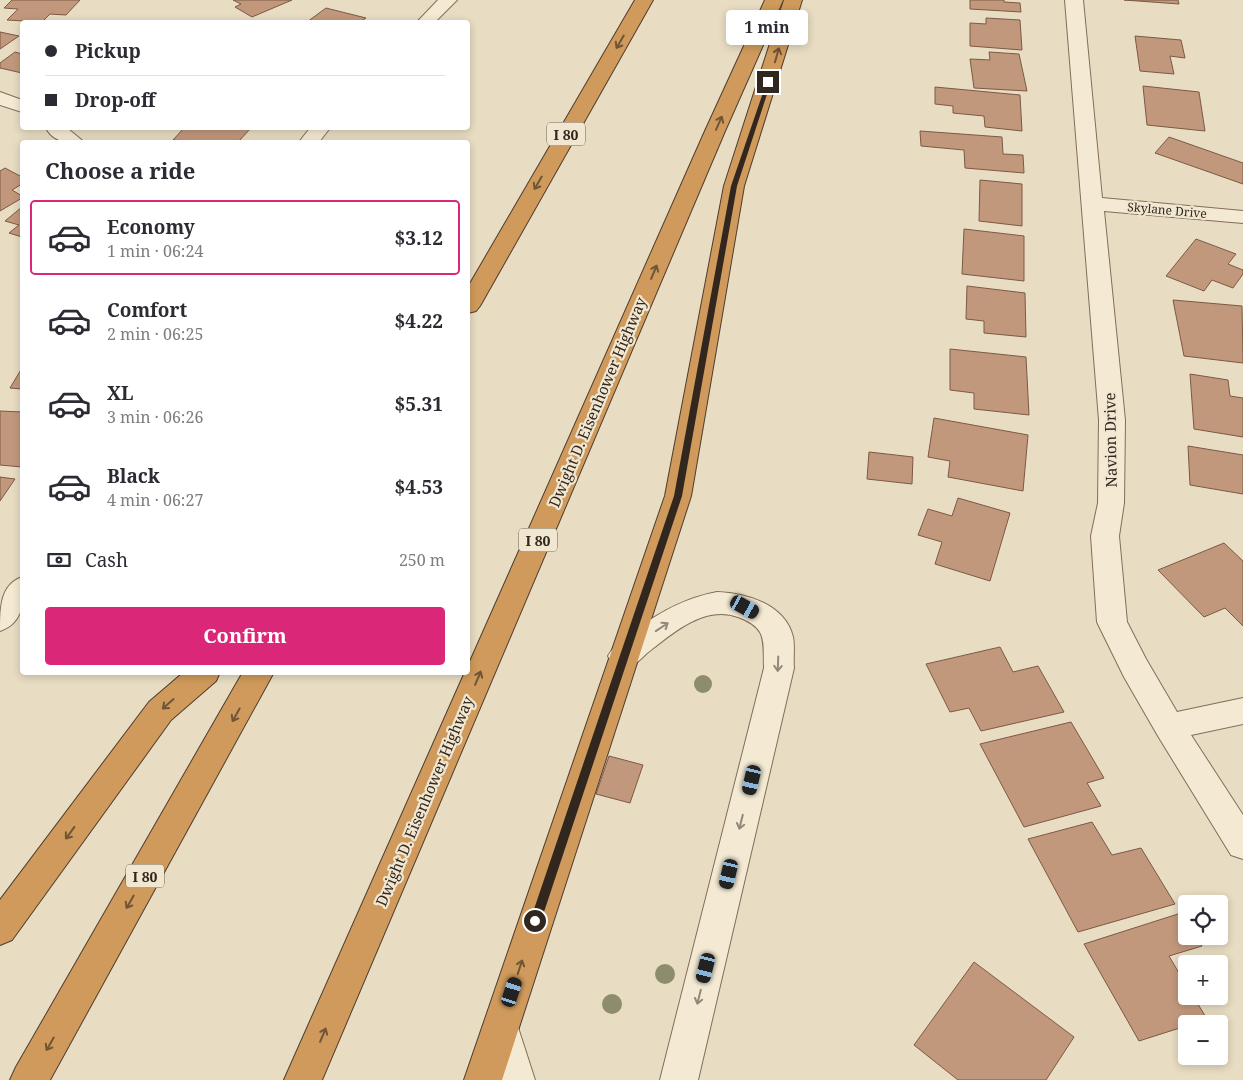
<!DOCTYPE html>
<meta charset="utf-8">
<style>
body{margin:0;font-family:"Noto Serif",serif;background:#f7f7f7;color:#2b2b33;height:100vh;display:flex;flex-direction:column;font-size:19px;white-space:nowrap}
*{box-sizing:border-box;margin:0}
p{font-size:16px;color:#7c7c81}
.icon{flex:none;width:28px;height:28px;fill:none;stroke:currentColor;stroke-width:2;stroke-linecap:round;stroke-linejoin:round}
.map{position:relative;flex:1;overflow:hidden}
.panel{position:absolute;left:20px;top:140px;width:450px;height:535px;display:flex;flex-direction:column;background:#fff;border-radius:5px;box-shadow:0 2px 8px #0003}
.panel>*{flex:none}
.banner{position:absolute;left:20px;top:20px;width:450px;height:110px;border-radius:5px;box-shadow:0 2px 8px #0003;display:grid;align-content:center;height:110px;padding:0 25px;background:#fff}
.tools{position:absolute;left:1178px;top:895px;display:grid;gap:10px}
.tools a{display:grid;place-items:center;width:50px;height:50px;border-radius:5px;background:#fff;box-shadow:0 2px 8px #0003;font-size:25px}
.end{position:absolute;width:22px;height:22px;margin:-11px;border:6px solid #31271e;background:#fff;box-shadow:0 0 0 2px #fff}
.from{border-radius:50%}
.bubble{position:absolute;height:35px;border-radius:5px;background:#fff;box-shadow:0 2px 8px #0003;font-size:16px;font-weight:700;line-height:35px;text-align:center}
.car{position:absolute;width:15px;height:30px;margin:-15px -8px;border-radius:6px;box-shadow:0 0 4px 1px #0007;background:linear-gradient(#222 24%,#8ab4d8 0 40%,#222 0 76%,#8ab4d8 0 86%,#222 0)}
.banner b{display:flex;align-items:center;gap:18px;height:48px;font-size:19px}
.banner b+b{border-top:1px solid #e1e1e2}
.banner i{width:12px;height:12px;background:#2b2b33}
ul{padding:0;list-style:none}
li{display:flex;align-items:center;gap:15px;height:75px;margin:0 10px 8px;padding:0 15px;border:2px solid transparent;border-radius:5px}
li div{flex:1}
li b{display:block;font-size:19px}
li em{font-style:normal;font-weight:700}
li.active{border-color:#db2777}
li>.icon{width:45px;height:45px;stroke-width:1.5}
h2{padding:0 25px;font-size:22px;line-height:60px}
.pay{display:flex;align-items:center;gap:12px;height:55px;padding:0 25px;font-size:19px}
.pay p{margin-inline-start:auto}
.primary-button{display:flex;gap:10px;margin-top:auto;padding:10px 25px}
.primary-button a{flex:1;height:58px;border-radius:5px;background:#db2777;color:#fff;font-size:20px;font-weight:700;line-height:58px;text-align:center}
.map>svg:first-child{display:block}
</style>
<div class="map">
<svg width="1243" height="1080" viewBox="0 0 1243 1080">
<rect width="100%" height="100%" fill="#e8dcc2"/>
<g fill="#c2987c" stroke="#7c5944">
<path d="M12,0h68l-14,15 -16,-1 -8,8 -35,-2 11,-11 -14,-1z"/>
<path d="M233,0h59l-40,17 -17,-10 6,-3z"/>
<path d="M970,0h34v2l16,1 1,9 -51,-3z"/>
<path d="M1124,0h54l1,4z"/>
<path d="M326,8l40,10 -6,4h-53z"/>
<path d="M986,18l34,2 2,30 -52,-4v-23l16,1z"/>
<path d="M0,32l19,4 -19,13z"/>
<path d="M1135,36l46,4 4,18 -15,-2 4,18 -34,-3z"/>
<path d="M15,52l7,2v19l-22,-5v-5z"/>
<path d="M989,52l30,2 8,37 -53,-3 -4,-29 20,1z"/>
<path d="M1143,86l56,6 6,39 -58,-6z"/>
<path d="M935,87l85,8 2,36 -37,-4 -1,-11 -31,-3v-7l-18,-2z"/>
<path d="M184,128h67l-13,14h-47l-18,-2z"/>
<path d="M920,131l82,6 1,17 20,1 1,18 -59,-5 -1,-18 -43,-4z"/>
<path d="M1169,137l74,26v21l-88,-31z"/>
<path d="M5,168l17,9v7l-10,6 10,6v2l-22,13v-40z"/>
<path d="M980,180l42,4v42l-43,-5z"/>
<path d="M22,207v30l-13,-4 10,-8 -14,-4z"/>
<path d="M964,229l60,7v45l-62,-7z"/>
<path d="M1196,239l40,15 -8,10 15,6v4l-10,14 -21,-8 -8,11 -38,-15z"/>
<path d="M967,286l58,7 1,44 -42,-4v-12l-18,-2z"/>
<path d="M1173,300l69,6 1,57 -59,-7z"/>
<path d="M950,349l76,8 3,58 -55,-6v-16l-24,-3z"/>
<path d="M22,368v21l-12,-1z"/>
<path d="M1190,374l38,6 2,16 13,2v39l-49,-8z"/>
<path d="M0,411l22,1v55l-22,-2z"/>
<path d="M934,418l94,17 -5,56 -75,-14 2,-16 -22,-4z"/>
<path d="M1188,446l55,9v39l-53,-9z"/>
<path d="M869,452l44,5 -1,27 -45,-5z"/>
<path d="M0,477l15,2 -15,22z"/>
<path d="M958,498l52,15 -20,68 -55,-17 7,-22 -24,-7 10,-26 24,7z"/>
<path d="M1224,543l19,18v65l-18,-18 -21,9 -46,-47z"/>
<path d="M1000,647l13,25 25,-6 26,46 -83,19 -12,-23 -19,4 -24,-48z"/>
<path d="M1071,722l33,56 -17,5 14,23 -77,21 -44,-83z"/>
<path d="M609,756l34,9 -13,38 -34,-9z"/>
<path d="M1092,822l20,33 29,-7 34,56 -97,28 -50,-93z"/>
<path d="M1181,913l5,9v14h10l6,10 -33,10 17,29v11h7l14,23 -21,5v2l-47,15 -55,-97z"/>
<path d="M974,962l100,75 -28,43h-88l-44,-35z"/>
</g>
<g fill="none" stroke-linecap="round" stroke-linejoin="round">
<defs>
<g id="minor">
<path d="M438,0h19l-22,22h-18z"/>
<path d="M1065,0h18l19,198 141,13v12l-139,-12 21,209 -1,83 -5,33 8,86 19,37 31,53 66,-14v26l-52,11 52,80v44l-12,-4 -73,-119 -34,-59 -27,-55 -6,-86 7,-33 1,-83z"/>
<path d="M0,92l22,8v12l-22,-7z"/>
<path d="M46,128h21l17,14c-15,2 -31,0 -38,-14z"/>
<path d="M310,128h20l-11,14h-20z"/>
<path d="M22,577c3,22 2,46 -22,54 0,-23 0,-46 22,-54z"/>
<path d="M717,592c29,1 68,12 76,45 2,10 0,21 1,31l-96,412h-38l104,-412c-1,-27 4,-40 -26,-51 -34,-13 -68,18 -92,37 -6,6 -14,14 -23,14 -3,0 -7,-2 -11,-3l-4,-9c6,-11 15,-17 25,-24 26,-20 52,-34 84,-40z"/>
<path d="M501,1010l13,5 21,65h-38l-14,-52 5,-13z"/>
</g>
<g id="highway">
<path d="M635,0h18l-173,306 -4,5 -8,2v-26z"/>
<path d="M765,0h18l-58,131 -403,949h-38l181,-408h3v-6l237,-535z"/>
<path d="M784,0h18l-58,186 -53,310 -189,584h-38l201,-584 59,-310z"/>
<path d="M184,672h36l-4,9 -45,39 -159,220 -12,5v-45l149,-198z"/>
<path d="M243,672h31l-224,408h-40l6,-13z"/>
</g>
</defs>
<use href="#minor" stroke="#806e5b" stroke-width="2"/>
<use href="#highway" stroke="#4e3d2f" stroke-width="2"/>
<use href="#minor" fill="#f4ead4" fill-rule="evenodd"/>
<use href="#highway" fill="#cf9a5b" fill-rule="evenodd"/>
</g>
<g fill="#8d8d6d">
<circle cx="703" cy="684" r="9"/>
<circle cx="665" cy="974" r="10"/>
<circle cx="612" cy="1004" r="10"/>
</g>
<defs><path id="oneway-shaft" d="M-6 0H5M1.5-3L5.5 0L1.5 3" fill="none" stroke-width="1.6" stroke-linecap="round" stroke-linejoin="round" transform="scale(1.25)"/></defs>
<g stroke="#705536">
<use href="#oneway-shaft" transform="translate(620 42) rotate(120)"/>
<use href="#oneway-shaft" transform="translate(777 55) rotate(-74)"/>
<use href="#oneway-shaft" transform="translate(719 123) rotate(-66)"/>
<use href="#oneway-shaft" transform="translate(538 183) rotate(120)"/>
<use href="#oneway-shaft" transform="translate(654 272) rotate(-67)"/>
<use href="#oneway-shaft" transform="translate(478 678) rotate(-67)"/>
<use href="#oneway-shaft" transform="translate(168 704) rotate(139)"/>
<use href="#oneway-shaft" transform="translate(236 715) rotate(119)"/>
<use href="#oneway-shaft" transform="translate(70 833) rotate(126)"/>
<use href="#oneway-shaft" transform="translate(130 902) rotate(120)"/>
<use href="#oneway-shaft" transform="translate(520 967) rotate(-72)"/>
<use href="#oneway-shaft" transform="translate(323 1035) rotate(-67)"/>
<use href="#oneway-shaft" transform="translate(50 1044) rotate(120)"/>
</g>
<g stroke="#928879">
<use href="#oneway-shaft" transform="translate(662 627) rotate(-34)"/>
<use href="#oneway-shaft" transform="translate(778 664) rotate(92)"/>
<use href="#oneway-shaft" transform="translate(741 822) rotate(104)"/>
<use href="#oneway-shaft" transform="translate(699 997) rotate(104)"/>
</g>
<path fill="#31271e" d="M767,81l4,1 -34,104 -55,310 -141,425 -6,5 -5,-5 144,-425 57,-310z"/>
<g text-anchor="middle" dominant-baseline="central" stroke-width="4.5" stroke-linejoin="round" paint-order="stroke">
<g font-size="12" fill="#31271e" stroke="#f1e7d1">
<text transform="translate(1167 210) rotate(5)">Skylane Drive</text>
</g>
<g fill="#f1e7d1" stroke="#6b6154" stroke-width="1">
<rect x="547" y="122.5" width="38" height="23" rx="4"/>
<rect x="519" y="528.5" width="38" height="23" rx="4"/>
<rect x="126" y="864.5" width="38" height="23" rx="4"/>
</g>
<g font-size="14" font-weight="bold" fill="#31271e">
<text x="566" y="134">I 80</text>
<text x="538" y="540">I 80</text>
<text x="145" y="876">I 80</text>
</g>
<g font-size="15" fill="#31271e" stroke="#f1e7d1">
<text transform="translate(597 402) rotate(-67)">Dwight D. Eisenhower Highway</text>
<text transform="translate(1110 440) rotate(-91)">Navion Drive</text>
<text transform="translate(424 801) rotate(-67)">Dwight D. Eisenhower Highway</text>
</g>
</g>
</svg>
<div class="tools">
<a><svg class="icon" aria-label="locate" viewBox="0 0 24 24"><circle cx="12" cy="12" r="6"/><path d="M12 2v4M12 18v4M2 12h4M18 12h4"/></svg></a>
<a>+</a>
<a>−</a>
</div>
<i class="end from" style="left:535px;top:921px"></i>
<i class="end" style="left:768px;top:82px"></i>
<div class="bubble" style="left:726px;top:10px;width:82px">1 min</div>
<i class="car" style="left:745px;top:607px;rotate:119deg"></i>
<i class="car" style="left:752px;top:780px;rotate:193deg"></i>
<i class="car" style="left:729px;top:874px;rotate:193deg"></i>
<i class="car" style="left:706px;top:968px;rotate:194deg"></i>
<i class="car" style="left:512px;top:992px;rotate:18deg"></i>
<div class="banner">
<b><i class="from"></i>Pickup</b>
<b><i></i>Drop-off</b>
</div>
<section class="panel">
<h2>Choose a ride</h2>
<ul>
<li class="active"><svg class="icon" aria-label="car" viewBox="0 0 24 24"><path d="M5 17H2v-5l4-1 3-4h7l3 4 3 1v5h-3M9 17h6M6 11h13"/><circle cx="7" cy="17" r="2"/><circle cx="17" cy="17" r="2"/></svg><div><b>Economy</b><p>1 min · 06:24</p></div><em>$3.12</em></li>
<li><svg class="icon" aria-label="car" viewBox="0 0 24 24"><path d="M5 17H2v-5l4-1 3-4h7l3 4 3 1v5h-3M9 17h6M6 11h13"/><circle cx="7" cy="17" r="2"/><circle cx="17" cy="17" r="2"/></svg><div><b>Comfort</b><p>2 min · 06:25</p></div><em>$4.22</em></li>
<li><svg class="icon" aria-label="car" viewBox="0 0 24 24"><path d="M5 17H2v-5l4-1 3-4h7l3 4 3 1v5h-3M9 17h6M6 11h13"/><circle cx="7" cy="17" r="2"/><circle cx="17" cy="17" r="2"/></svg><div><b>XL</b><p>3 min · 06:26</p></div><em>$5.31</em></li>
<li><svg class="icon" aria-label="car" viewBox="0 0 24 24"><path d="M5 17H2v-5l4-1 3-4h7l3 4 3 1v5h-3M9 17h6M6 11h13"/><circle cx="7" cy="17" r="2"/><circle cx="17" cy="17" r="2"/></svg><div><b>Black</b><p>4 min · 06:27</p></div><em>$4.53</em></li>
</ul>
<div class="pay"><svg class="icon" aria-label="cash" viewBox="0 0 24 24"><path d="M3 7h18v10H3z"/><circle cx="12" cy="12" r="2"/></svg>Cash<p>250 m</p></div>
<div class="primary-button"><a>Confirm</a></div>
</section>
</div>
